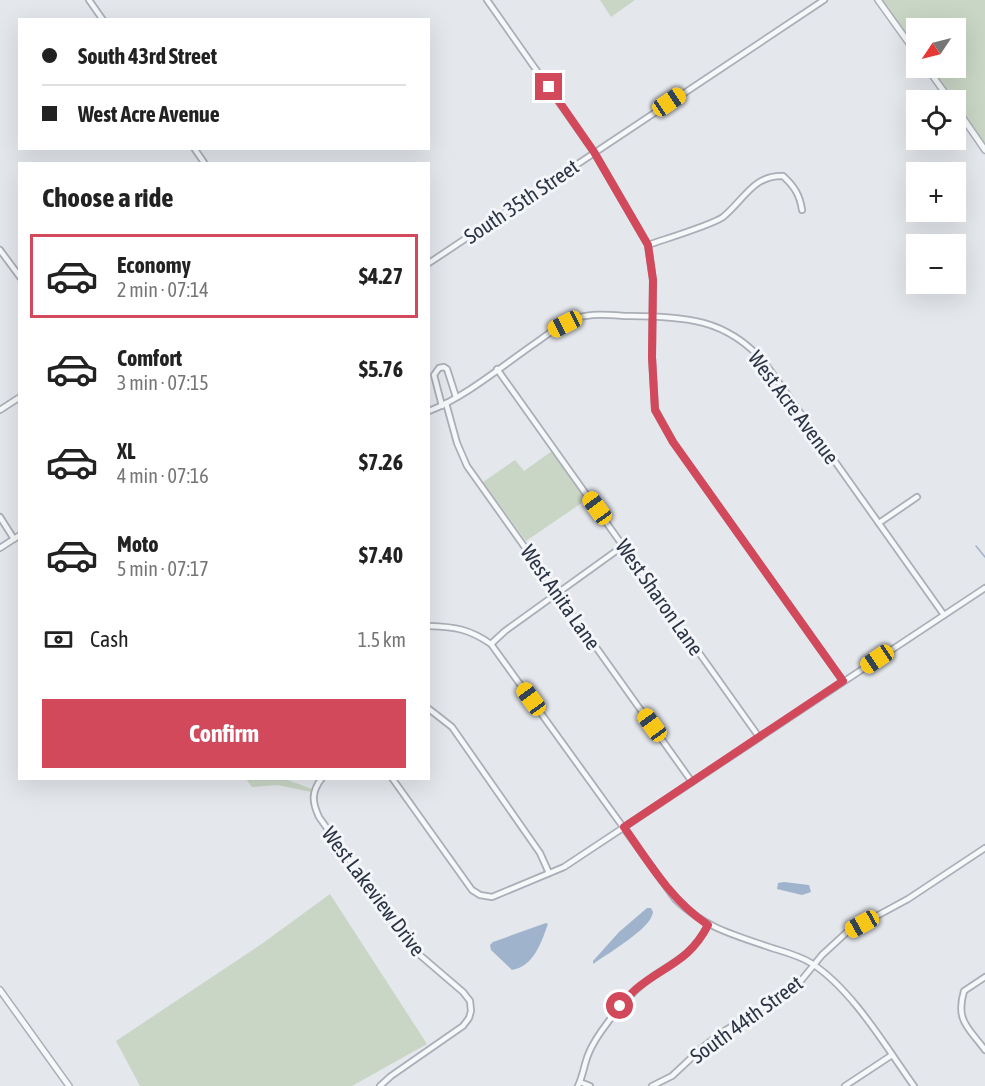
<!DOCTYPE html>
<meta charset="utf-8">
<style>
body{margin:0;font-family:"Asap Condensed",sans-serif;background:#f6f6f6;color:#222;height:100vh;display:flex;flex-direction:column;font-size:22px;white-space:nowrap}
*{box-sizing:border-box;margin:0}
p{font-size:20px;color:#767676}
.icon{flex:none;width:33px;height:33px;fill:none;stroke:currentColor;stroke-width:2;stroke-linecap:round;stroke-linejoin:round}
.map{position:relative;flex:1;overflow:hidden}
.details{position:absolute;left:18px;top:162px;width:412px;height:618px;display:flex;flex-direction:column;background:#fff;border-radius:0px;box-shadow:0 6px 24px #0002}
.details>*{flex:none}
.banner{position:absolute;left:18px;top:18px;width:412px;height:132px;border-radius:0px;box-shadow:0 6px 24px #0002;display:grid;align-content:center;height:132px;padding:0 24px;background:#fff}
.needle{width:39px;rotate:235deg}
.controls{position:absolute;left:906px;top:18px;display:grid;gap:12px}
.controls a{display:grid;place-items:center;width:60px;height:60px;border-radius:0px;background:#fff;box-shadow:0 6px 24px #0002;font-size:30px}
.end{position:absolute;width:27px;height:27px;margin:-14px;border:8px solid #d1495b;background:#fff;box-shadow:0 0 0 3px #fff}
.from{border-radius:50%}
.car{position:absolute;width:18px;height:36px;margin:-18px -9px;border-radius:8px;box-shadow:0 0 4px 2px #0007;background:linear-gradient(#f5c518 24%,#345 0 40%,#f5c518 0 76%,#345 0 86%,#f5c518 0)}
.banner b{display:flex;align-items:center;gap:21px;height:57px;font-size:22px}
.banner b+b{border-top:2px solid #e0e0e0}
.banner i{width:15px;height:15px;background:#222}
ul{padding:0;list-style:none}
li{display:flex;align-items:center;gap:18px;height:84px;margin:0 12px 9px;padding:0 12px;border:3px solid transparent;border-radius:0px}
li div{flex:1}
li b{display:block;font-size:22px}
li em{font-style:normal;font-weight:700}
li.active{border-color:#d1495b}
li>.icon{width:54px;height:54px;stroke-width:1.5}
h2{padding:0 24px;font-size:27px;line-height:72px}
.pay{display:flex;align-items:center;gap:15px;height:66px;padding:0 24px;font-size:22px}
.pay p{margin-inline-start:auto}
.cta{display:flex;gap:12px;margin-top:auto;padding:12px 24px}
.cta a{flex:1;height:69px;border-radius:0px;background:#d1495b;color:#fff;font-size:24px;font-weight:700;line-height:69px;text-align:center}
.map>svg:first-child{display:block}
</style>
<div class="map">
<svg width="985" height="1086" viewBox="0 0 985 1086">
<rect width="100%" height="100%" fill="#e4e7ec"/>
<g fill="#c9d6c5">
<path d="M600,0h35l-24,17z"/>
<path d="M880,0h105v146l-29,-41v-5h-4l-23,-32h27v-40h-40v23z"/>
<path d="M552,451l34,49 -60,41 -43,-59 32,-22 9,11z"/>
<path d="M246,779h39l27,10 -1,3 -33,-7 -26,2z"/>
<path d="M330,894l97,150 -75,42h-212l-24,-45 147,-98z"/>
</g>
<g fill="#9fb4cc">
<path d="M784,882l25,3 2,7 -9,3 -25,-6 1,-6z"/>
<path d="M647,908h4l2,4c-1,16 -46,42 -60,52v-3l26,-29z"/>
<path d="M546,923l2,1c-7,19 -14,42 -36,46l-21,-20 -1,-5 3,-3z"/>
</g>
<g fill="none" stroke-linecap="round" stroke-linejoin="round">
<path stroke="#9fb4cc" stroke-width="1.5" d="M976,546l9,11"/>
<defs>
<g id="minor">
<path d="M89,0l14,20"/>
<path d="M487,0l107,152 54,93 5,35 -1,77 3,52 18,33 170,239"/>
<path d="M194,148l11,16"/>
<path d="M648,245c17,-6 64,-20 75,-28 21,-17 30,-42 60,-41 11,10 17,19 19,34"/>
<path d="M0,250l20,27"/>
<path d="M429,263l395,-263"/>
<path d="M497,369l262,368"/>
<path d="M446,403l11,40 10,23 225,316"/>
<path d="M442,406l-8,-31 5,-7 5,-1 3,2 9,28"/>
<path d="M0,410l20,-13"/>
<path d="M429,411c36,-14 72,-44 105,-67 13,-9 27,-21 43,-26 15,-5 34,-3 50,-2 57,1 98,1 138,47l179,252"/>
<path d="M0,517l14,22"/>
<path d="M879,523l38,-26"/>
<path d="M0,548l20,-13"/>
<path d="M429,626c27,1 40,3 62,18l184,255c30,29 59,36 97,49 13,4 28,8 39,15 41,26 75,84 103,123"/>
<path d="M491,644l14,-13 118,-85"/>
<path d="M429,709l23,18 88,126 9,20"/>
<path d="M322,778c-11,14 -10,24 -3,39l85,120 17,19 42,36 7,9 1,10 -2,7 -6,8 -72,50 -11,10"/>
<path d="M392,778l80,112 8,5 12,2 72,-30 421,-279"/>
<path d="M985,977l-21,14c-9,30 5,37 21,59"/>
<path d="M580,1082l10,4"/>
<path d="M578,1086c5,-10 6,-21 10,-31 7,-19 31,-48 46,-63 27,-28 54,-27 74,-67"/>
<path d="M652,1086l20,-10 31,-29 23,-17 69,-42 27,-33 25,-23 61,-33 77,-51"/>
<path d="M845,1086l47,-31"/>
</g>
<g id="tertiary">
<path d="M878,0l38,53"/>
<path d="M927,68l23,32"/>
<path d="M956,108l29,42"/>
<path d="M0,990l69,96"/>
</g>
</defs>
<use href="#minor" stroke="#a9aeb7" stroke-width="8"/>
<use href="#tertiary" stroke="#a9aeb7" stroke-width="8"/>
<use href="#minor" stroke="#f7f8fa" stroke-width="4.5"/>
<use href="#tertiary" stroke="#f7f8fa" stroke-width="5"/>
</g>
<g fill="none" stroke-linecap="round" stroke-linejoin="round">
<path stroke="#d1495b" stroke-width="8" d="M549,87l45,65 54,93 5,35 -1,77 3,53 18,32 170,239 -219,146c25,36 47,73 84,98 -19,37 -43,40 -72,64 -6,5 -11,12 -16,17"/>
</g>
<g text-anchor="middle" dominant-baseline="central" stroke-width="6" stroke-linejoin="round" paint-order="stroke">
<g font-size="21" fill="#2b3445" stroke="#f4f6f9">
<text transform="translate(521 201) rotate(-34)">South 35th Street</text>
<text transform="translate(794 407) rotate(53)">West Acre Avenue</text>
<text transform="translate(561 597) rotate(55)">West Anita Lane</text>
<text transform="translate(660 597) rotate(55)">West Sharon Lane</text>
<text transform="translate(374 891) rotate(53)">West Lakeview Drive</text>
<text transform="translate(746 1019) rotate(-36)">South 44th Street</text>
</g>
</g>
</svg>
<div class="controls">
<a><svg class="needle" viewBox="-14 -14 28 28"><path d="M0-13l5 13h-10z" fill="#e53935"/><path d="M0 13l5-13h-10z" fill="#767676"/></svg></a>
<a><svg class="icon" aria-label="locate" viewBox="0 0 24 24"><circle cx="12" cy="12" r="6"/><path d="M12 2v4M12 18v4M2 12h4M18 12h4"/></svg></a>
<a>+</a>
<a>−</a>
</div>
<i class="end from" style="left:620px;top:1006px"></i>
<i class="end" style="left:549px;top:87px"></i>
<i class="car" style="left:669px;top:102px;rotate:56deg"></i>
<i class="car" style="left:565px;top:324px;rotate:243deg"></i>
<i class="car" style="left:597px;top:508px;rotate:324deg"></i>
<i class="car" style="left:877px;top:659px;rotate:236deg"></i>
<i class="car" style="left:531px;top:699px;rotate:324deg"></i>
<i class="car" style="left:652px;top:725px;rotate:324deg"></i>
<i class="car" style="left:862px;top:924px;rotate:241deg"></i>
<div class="banner">
<b><i class="from"></i>South 43rd Street</b>
<b><i></i>West Acre Avenue</b>
</div>
<section class="details">
<h2>Choose a ride</h2>
<ul>
<li class="active"><svg class="icon" aria-label="car" viewBox="0 0 24 24"><path d="M5 17H2v-5l4-1 3-4h7l3 4 3 1v5h-3M9 17h6M6 11h13"/><circle cx="7" cy="17" r="2"/><circle cx="17" cy="17" r="2"/></svg><div><b>Economy</b><p>2 min · 07:14</p></div><em>$4.27</em></li>
<li><svg class="icon" aria-label="car" viewBox="0 0 24 24"><path d="M5 17H2v-5l4-1 3-4h7l3 4 3 1v5h-3M9 17h6M6 11h13"/><circle cx="7" cy="17" r="2"/><circle cx="17" cy="17" r="2"/></svg><div><b>Comfort</b><p>3 min · 07:15</p></div><em>$5.76</em></li>
<li><svg class="icon" aria-label="car" viewBox="0 0 24 24"><path d="M5 17H2v-5l4-1 3-4h7l3 4 3 1v5h-3M9 17h6M6 11h13"/><circle cx="7" cy="17" r="2"/><circle cx="17" cy="17" r="2"/></svg><div><b>XL</b><p>4 min · 07:16</p></div><em>$7.26</em></li>
<li><svg class="icon" aria-label="car" viewBox="0 0 24 24"><path d="M5 17H2v-5l4-1 3-4h7l3 4 3 1v5h-3M9 17h6M6 11h13"/><circle cx="7" cy="17" r="2"/><circle cx="17" cy="17" r="2"/></svg><div><b>Moto</b><p>5 min · 07:17</p></div><em>$7.40</em></li>
</ul>
<div class="pay"><svg class="icon" aria-label="cash" viewBox="0 0 24 24"><path d="M3 7h18v10H3z"/><circle cx="12" cy="12" r="2"/></svg>Cash<p>1.5 km</p></div>
<div class="cta"><a>Confirm</a></div>
</section>
</div>
